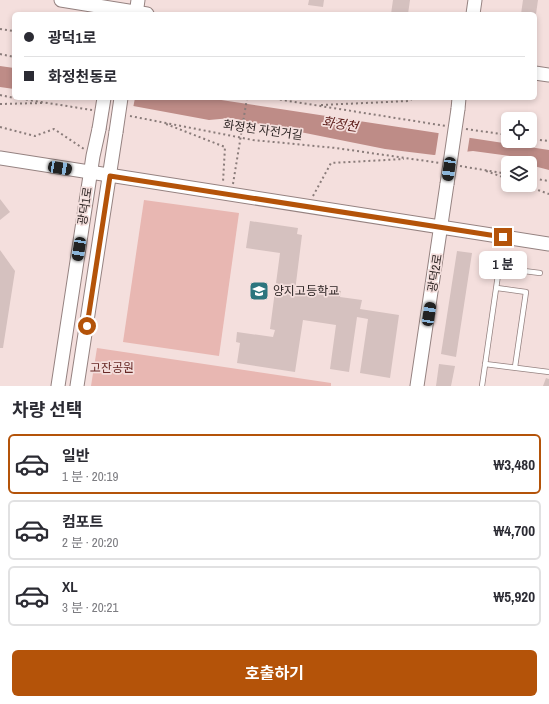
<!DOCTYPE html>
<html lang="ko">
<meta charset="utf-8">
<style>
body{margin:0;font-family:"Archivo Narrow","Noto Sans KR",sans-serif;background:#f2f2f3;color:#2b2b33;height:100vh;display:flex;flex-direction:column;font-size:15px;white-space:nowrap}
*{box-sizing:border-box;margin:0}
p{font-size:13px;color:#7c7c81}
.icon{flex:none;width:22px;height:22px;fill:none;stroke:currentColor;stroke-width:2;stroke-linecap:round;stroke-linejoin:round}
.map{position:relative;height:386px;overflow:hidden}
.side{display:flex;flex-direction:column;background:#fff;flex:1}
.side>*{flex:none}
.guide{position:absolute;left:12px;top:12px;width:525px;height:88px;border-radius:6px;box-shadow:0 2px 6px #0003;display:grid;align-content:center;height:88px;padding:0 12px;background:#fff}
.controls{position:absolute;left:501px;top:112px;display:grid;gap:8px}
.controls a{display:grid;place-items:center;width:36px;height:36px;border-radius:6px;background:#fff;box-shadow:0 2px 6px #0003;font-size:20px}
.end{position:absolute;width:18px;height:18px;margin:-9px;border:5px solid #b45309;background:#fff;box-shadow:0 0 0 2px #fff}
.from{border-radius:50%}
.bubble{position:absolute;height:28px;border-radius:6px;background:#fff;box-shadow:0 2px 6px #0003;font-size:13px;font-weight:700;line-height:28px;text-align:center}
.car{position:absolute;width:12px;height:24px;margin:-12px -6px;border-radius:5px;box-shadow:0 0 3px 1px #0007;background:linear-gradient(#222 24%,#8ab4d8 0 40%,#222 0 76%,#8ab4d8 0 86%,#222 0)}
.guide b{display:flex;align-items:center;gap:14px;height:38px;font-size:15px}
.guide b+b{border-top:1px solid #e1e1e2}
.guide i{width:10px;height:10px;background:#2b2b33}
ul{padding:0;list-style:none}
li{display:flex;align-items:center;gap:12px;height:60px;margin:0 8px 6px;padding:0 4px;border:2px solid #e1e1e2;border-radius:6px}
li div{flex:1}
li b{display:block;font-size:15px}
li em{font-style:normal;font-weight:700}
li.current{border-color:#b45309}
li>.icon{width:36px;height:36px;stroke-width:1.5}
h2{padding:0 12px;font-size:18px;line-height:48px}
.button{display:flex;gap:8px;margin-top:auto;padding:8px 12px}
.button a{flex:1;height:46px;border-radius:6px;background:#b45309;color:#fff;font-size:16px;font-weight:700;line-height:46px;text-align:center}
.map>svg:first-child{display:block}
</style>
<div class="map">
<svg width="549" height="386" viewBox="0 0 549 386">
<rect width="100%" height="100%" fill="#f4dfdd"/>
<g fill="#e8b7b2">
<path d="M144,200l95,13 -20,143 -96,-14z"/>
<path d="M97,348l234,35v3h-240z"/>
</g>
<g fill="#be8c87">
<path d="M0,66l14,2v21l-14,-2z"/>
<path d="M90,98h118l341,52v20l-19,-5v-2h-7l-6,-6 -44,-6 -39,4 -49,-6 -154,-31 -22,2z"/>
</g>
<g fill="#f4dfdd">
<path d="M89,98h46l-2,10 -44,-8z"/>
<path d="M439,131l31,4 -3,19 -32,3z"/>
</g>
<g fill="#d5c1bf">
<path d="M309,0h15l-1,7 -15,-2z"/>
<path d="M393,0h17l-2,14h-17z"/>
<path d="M523,0h15l-2,14h-15z"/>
<path d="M0,199l10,13 -10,8z"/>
<path d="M250,221l48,7 -1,6 5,1 -7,56 11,1 1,-6 34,5 -1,6 22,3 -2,9 39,6 -9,63 -30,-5 8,-54 -11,-2 -8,55 -19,-3 6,-44 -33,-5 -8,52 -58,-9 3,-20 -4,-1 1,-10 36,5 2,-7 -5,-1 10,-76 -34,-5z"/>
<path d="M0,250l15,21 -12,77h-3z"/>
<path d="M457,251l15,2 -16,104 -15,-3z"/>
<path d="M439,364l16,2 -4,20h-15z"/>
<path d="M546,378l3,1v7h-6z"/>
</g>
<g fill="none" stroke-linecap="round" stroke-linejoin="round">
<defs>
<g id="lane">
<path d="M497,288l29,4 -11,75"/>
<path d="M485,364l64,8"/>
<path d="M482,386l17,-118 41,5"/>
</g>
<g id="secondary">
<path d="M61,0l86,14"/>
<path d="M136,14l2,-14"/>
<path d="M473,14l2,-14"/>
<path d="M535,73l14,2"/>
<path d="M458,109l1,-11"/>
<path d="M0,158l549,86"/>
<path d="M58,386l35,-230 6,-27"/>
<path d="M77,386l39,-254"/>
<path d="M417,386l30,-202"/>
</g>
</defs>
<use href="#lane" stroke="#958280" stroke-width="6"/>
<use href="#secondary" stroke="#958280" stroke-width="15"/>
<g stroke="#8a7c7a" stroke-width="2" stroke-dasharray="2 3" stroke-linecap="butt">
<path d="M0,29l14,2"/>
<path d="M0,54l14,3"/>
<path d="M0,95l14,3"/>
<path d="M16,98l76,12"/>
<path d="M270,98l176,28"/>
<path d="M0,104l43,-1"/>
<path d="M321,105l88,-4 4,-3"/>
<path d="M130,116l123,24 83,8 104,15"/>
<path d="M166,124l59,23 -2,35"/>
<path d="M0,127l35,9 19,-7 30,20"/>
<path d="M466,129l42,6"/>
<path d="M530,139l19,2"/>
<path d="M460,166l48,8"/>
<path d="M486,171l22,8"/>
<path d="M530,178l19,3"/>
<path d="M233,184l14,-86"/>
<path d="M524,185l25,9"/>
<path d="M313,196l18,-33 73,-4"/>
</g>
<use href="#lane" stroke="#fff" stroke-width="4.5"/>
<use href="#secondary" stroke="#fff" stroke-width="13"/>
<defs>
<g id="secondary-bridge">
<path d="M99,129l5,-31"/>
<path d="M116,132l5,-34"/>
<path d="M447,184l11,-75"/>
</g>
</defs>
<use href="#secondary-bridge" stroke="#958280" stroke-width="15" stroke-linecap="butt"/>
<use href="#secondary-bridge" stroke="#fff" stroke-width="13"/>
</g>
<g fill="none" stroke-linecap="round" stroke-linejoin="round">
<path stroke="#b45309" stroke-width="5" d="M87,326l23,-150 393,61"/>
</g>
<defs>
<symbol id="school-square" viewBox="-11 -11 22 22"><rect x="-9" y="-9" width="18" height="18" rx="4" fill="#2c757e" stroke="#f4dfdd"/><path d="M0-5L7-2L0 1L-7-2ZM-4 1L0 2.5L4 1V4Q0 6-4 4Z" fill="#fff"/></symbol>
</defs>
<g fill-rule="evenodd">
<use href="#school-square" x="248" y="280" width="22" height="22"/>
</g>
<g text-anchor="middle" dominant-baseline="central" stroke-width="3.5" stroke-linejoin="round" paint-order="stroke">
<g font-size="12" fill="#2d2524" stroke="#f4dfdd">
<text transform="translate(263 130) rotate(8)">화정천 자전거길</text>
<text transform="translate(85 206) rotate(-81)">광덕1로</text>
<text transform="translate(435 273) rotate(-81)">광덕2로</text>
</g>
<g font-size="12" fill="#2d2524" stroke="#f4dfdd" text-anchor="start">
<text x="273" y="291">양지고등학교</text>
</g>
<g font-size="12" fill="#682926" stroke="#f4dfdd">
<text x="112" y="368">고잔공원</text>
</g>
<g font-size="13" font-style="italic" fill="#5f201d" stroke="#f4dfdd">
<text transform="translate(340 124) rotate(9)">화정천</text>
</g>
</g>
</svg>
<div class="controls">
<a><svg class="icon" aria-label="locate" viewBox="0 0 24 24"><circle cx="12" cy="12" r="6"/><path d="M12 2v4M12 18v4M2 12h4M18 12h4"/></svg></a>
<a><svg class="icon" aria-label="layers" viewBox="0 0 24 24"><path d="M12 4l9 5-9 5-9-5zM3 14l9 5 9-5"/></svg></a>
</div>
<i class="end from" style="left:87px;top:326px"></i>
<i class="end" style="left:503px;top:237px"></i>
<div class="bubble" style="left:479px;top:251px;width:48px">1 분</div>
<i class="car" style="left:60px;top:168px;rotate:99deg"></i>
<i class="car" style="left:449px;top:169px;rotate:188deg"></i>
<i class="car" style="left:79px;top:249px;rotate:189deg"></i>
<i class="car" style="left:429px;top:314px;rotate:9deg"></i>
<div class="guide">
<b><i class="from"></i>광덕1로</b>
<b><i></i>화정천동로</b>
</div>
</div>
<section class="side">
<h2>차량 선택</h2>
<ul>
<li class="current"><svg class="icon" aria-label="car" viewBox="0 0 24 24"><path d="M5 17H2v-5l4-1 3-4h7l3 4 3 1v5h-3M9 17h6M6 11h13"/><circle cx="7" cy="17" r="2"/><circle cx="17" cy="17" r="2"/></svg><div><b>일반</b><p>1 분 · 20:19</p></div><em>₩3,480</em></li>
<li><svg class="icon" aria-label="car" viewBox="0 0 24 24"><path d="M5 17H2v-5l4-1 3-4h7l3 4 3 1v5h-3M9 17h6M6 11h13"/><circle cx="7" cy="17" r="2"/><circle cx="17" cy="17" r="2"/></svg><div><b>컴포트</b><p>2 분 · 20:20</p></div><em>₩4,700</em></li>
<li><svg class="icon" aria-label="car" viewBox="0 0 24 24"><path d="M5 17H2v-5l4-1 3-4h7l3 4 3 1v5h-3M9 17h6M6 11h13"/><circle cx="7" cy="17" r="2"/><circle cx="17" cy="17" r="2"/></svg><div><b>XL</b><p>3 분 · 20:21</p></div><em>₩5,920</em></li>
</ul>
<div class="button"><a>호출하기</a></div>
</section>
